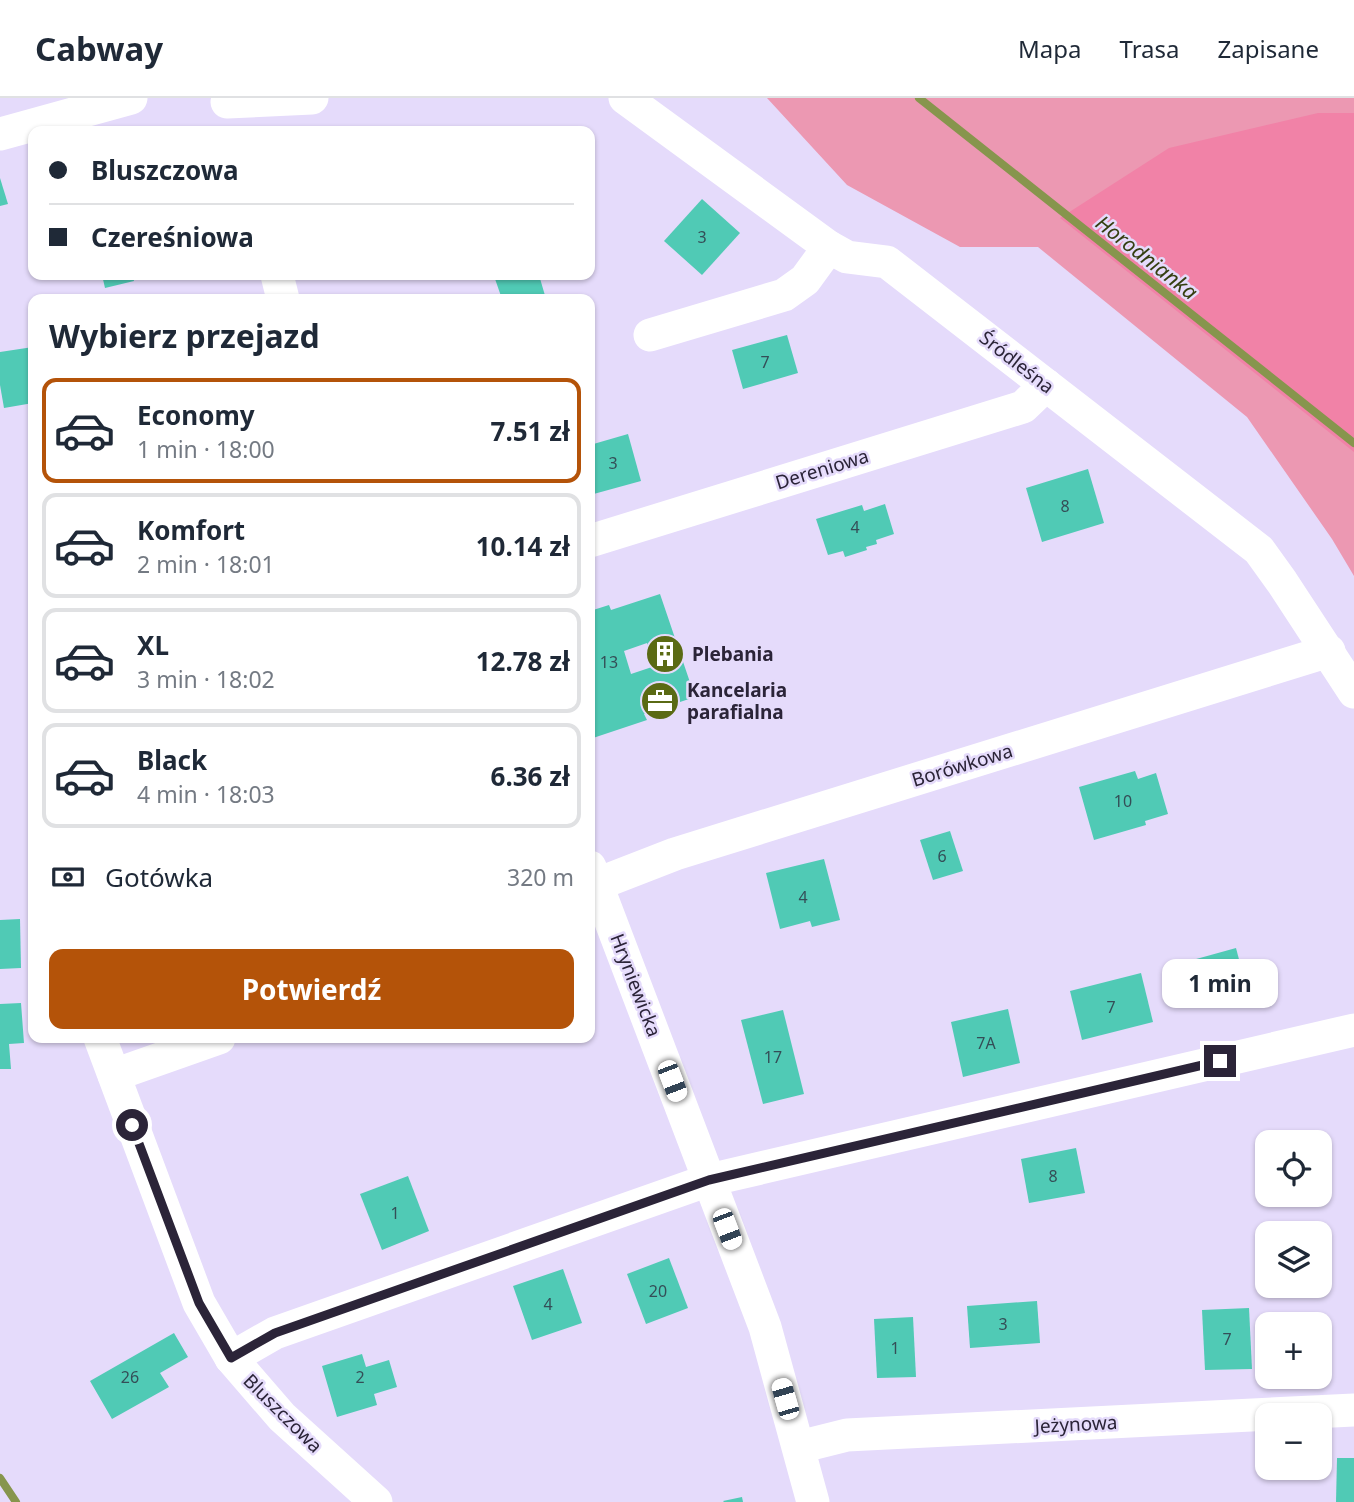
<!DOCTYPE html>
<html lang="pl">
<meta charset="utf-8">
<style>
body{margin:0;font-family:"Noto Sans",sans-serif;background:#f6f6f7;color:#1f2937;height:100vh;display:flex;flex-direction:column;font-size:26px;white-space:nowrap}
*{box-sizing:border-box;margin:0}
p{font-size:23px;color:#747a83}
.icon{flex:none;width:38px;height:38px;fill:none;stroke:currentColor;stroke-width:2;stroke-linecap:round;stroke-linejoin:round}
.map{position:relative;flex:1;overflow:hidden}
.details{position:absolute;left:28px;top:196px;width:567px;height:749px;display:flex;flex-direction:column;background:#fff;border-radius:14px;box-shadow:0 2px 5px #0004}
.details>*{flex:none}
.top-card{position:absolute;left:28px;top:28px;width:567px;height:154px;border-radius:14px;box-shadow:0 2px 5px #0004;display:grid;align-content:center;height:154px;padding:0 21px;background:#fff}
.tools{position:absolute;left:1255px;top:1032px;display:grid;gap:14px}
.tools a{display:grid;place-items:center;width:77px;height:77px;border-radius:14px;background:#fff;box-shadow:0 2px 5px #0004;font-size:35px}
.end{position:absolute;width:32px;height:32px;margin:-16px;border:9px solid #2b2438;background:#fff;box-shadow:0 0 0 4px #fff}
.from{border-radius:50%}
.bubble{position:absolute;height:49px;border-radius:14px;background:#fff;box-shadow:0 2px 5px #0004;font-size:23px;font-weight:700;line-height:49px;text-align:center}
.car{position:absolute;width:21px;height:42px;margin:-21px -10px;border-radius:9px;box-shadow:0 0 5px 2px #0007;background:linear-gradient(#fff 24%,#345 0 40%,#fff 0 76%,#345 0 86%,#fff 0)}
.top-card b{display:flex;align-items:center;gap:24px;height:66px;font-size:26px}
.top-card b+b{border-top:2px solid #e0e1e3}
.top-card i{width:18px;height:18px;background:#1f2937}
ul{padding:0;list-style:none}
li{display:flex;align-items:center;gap:21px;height:105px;margin:0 14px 10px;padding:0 7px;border:4px solid #e0e1e3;border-radius:14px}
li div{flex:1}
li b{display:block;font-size:26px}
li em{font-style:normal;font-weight:700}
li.selected{border-color:#b45309}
li>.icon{width:63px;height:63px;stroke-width:1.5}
h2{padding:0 21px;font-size:32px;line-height:84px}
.pay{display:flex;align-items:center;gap:18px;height:77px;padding:0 21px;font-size:26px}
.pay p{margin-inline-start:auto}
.primary-button{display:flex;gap:14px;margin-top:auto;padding:14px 21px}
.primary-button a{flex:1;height:80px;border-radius:14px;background:#b45309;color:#fff;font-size:28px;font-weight:700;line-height:80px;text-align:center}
header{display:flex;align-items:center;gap:42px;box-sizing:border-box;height:98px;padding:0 35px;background:#fff;border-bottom:2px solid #e0e1e3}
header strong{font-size:33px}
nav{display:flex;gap:38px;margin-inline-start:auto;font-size:24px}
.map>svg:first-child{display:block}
</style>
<header>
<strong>Cabway</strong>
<nav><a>Mapa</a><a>Trasa</a><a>Zapisane</a></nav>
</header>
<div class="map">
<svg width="1354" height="1404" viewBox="0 0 1354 1404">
<rect width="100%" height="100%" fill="#e5dbfb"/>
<path fill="#ec98b2" d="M767,0h587v478l-22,-37 -85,-122 -209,-170h-78l-113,-62z"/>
<path fill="#f182a7" d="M1318,15h36v339l-294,-234 109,-70z"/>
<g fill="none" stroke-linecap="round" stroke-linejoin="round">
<g stroke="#87954d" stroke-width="8">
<path d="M919,0l435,345"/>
<path d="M0,1380l16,24"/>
</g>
</g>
<g fill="#50cab5" fill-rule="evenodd">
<path d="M0,80l8,26 -8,2z"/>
<path d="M702,101l38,34 -38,42 -38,-34z"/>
<path d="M102,177h31l1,6 -29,7z"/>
<path d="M498,177h41l7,24h-44l-8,-23z"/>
<path d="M787,237l11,38 -55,16 -11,-39z"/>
<path d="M33,249v56l-29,5 -4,-23v-33z"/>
<path d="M628,336l13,47 -51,14v-50z"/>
<path d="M1088,371l16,54 -62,19 -16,-54z"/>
<path d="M885,406l9,30 -18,6 1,4 -11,3 1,3 -22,7 -2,-6 -15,4 -12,-36 46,-14 2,6z"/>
<path d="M660,496l35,103 -51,17 3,6 -57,19v-128l19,-6 2,5zM647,545l8,23 -24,8 -7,-23z"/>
<path d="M1135,673l3,8 18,-6 12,41 -23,7 1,4 -52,15 -15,-53z"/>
<path d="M950,733l13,40 -30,9 -13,-40z"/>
<path d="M824,761l16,61 -28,7 -2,-6 -30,8 -14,-56z"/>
<path d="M20,821l1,49 -21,1v-49z"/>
<path d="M1236,850l11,42 -65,17 -11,-41z"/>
<path d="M1141,875l12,49 -71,18 -12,-49z"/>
<path d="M21,905l3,40 -15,1 2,25h-11v-65z"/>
<path d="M1008,911l12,54 -57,14 -12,-55z"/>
<path d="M783,912l21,84 -41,10 -22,-84z"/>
<path d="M1076,1050l9,45 -56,10 -8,-44z"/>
<path d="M408,1078l21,55 -47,19 -22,-56z"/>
<path d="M669,1160l19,50 -42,16 -19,-50z"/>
<path d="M563,1171l19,54 -50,17 -19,-54z"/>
<path d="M1037,1203l3,42 -70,5 -3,-42z"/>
<path d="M1249,1210l3,61 -47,1 -3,-60z"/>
<path d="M913,1219l3,60 -39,1 -3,-59z"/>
<path d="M174,1235l14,24 -28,16 9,14 -57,32 -22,-38z"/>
<path d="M362,1256l4,13 23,-7 8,27 -23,7 3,11 -40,12 -15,-51z"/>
<path d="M1337,1360h17v44h-18z"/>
<path d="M742,1399l1,5h-19l-1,-1z"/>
</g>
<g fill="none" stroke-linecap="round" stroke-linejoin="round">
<g stroke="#fff" stroke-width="33">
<path d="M625,0l204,149 18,10 40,5 372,288 23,32 72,110"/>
<path d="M227,4l85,-4"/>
<path d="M0,36l131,-36"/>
<path d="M277,177l6,24"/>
<path d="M650,237l134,-40 21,-15 24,-33"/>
<path d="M590,443l433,-134 23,-22"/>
<path d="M590,769l175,460 48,175"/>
<path d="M590,789l85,-33 654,-203"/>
<path d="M100,940l99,265 32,55 51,59 94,85"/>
<path d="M114,977l105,-37"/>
<path d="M231,1260l44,-25 434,-153 645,-150"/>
<path d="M799,1349l48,-12 507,-25"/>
</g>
</g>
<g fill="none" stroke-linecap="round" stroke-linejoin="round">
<path stroke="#2b2438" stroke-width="9" d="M132,1027l67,178 32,55 44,-25 434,-153 511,-119"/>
</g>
<defs>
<symbol id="building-disc" viewBox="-11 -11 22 22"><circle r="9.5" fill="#5a6a14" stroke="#e5dbfb"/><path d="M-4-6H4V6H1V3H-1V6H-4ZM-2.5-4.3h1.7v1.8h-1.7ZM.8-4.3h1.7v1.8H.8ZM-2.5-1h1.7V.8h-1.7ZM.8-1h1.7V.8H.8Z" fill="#fff"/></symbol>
<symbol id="office-disc" viewBox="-11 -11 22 22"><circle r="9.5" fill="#5a6a14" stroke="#e5dbfb"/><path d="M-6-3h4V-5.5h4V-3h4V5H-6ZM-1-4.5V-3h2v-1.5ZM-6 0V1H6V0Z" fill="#fff"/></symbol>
</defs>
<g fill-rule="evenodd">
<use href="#building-disc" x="643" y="534" width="44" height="44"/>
<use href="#office-disc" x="638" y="581" width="44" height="44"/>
</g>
<g text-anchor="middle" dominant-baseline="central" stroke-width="5" stroke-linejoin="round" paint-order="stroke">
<g font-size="16" fill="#344e57">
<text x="702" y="139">3</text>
<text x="765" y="264">7</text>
<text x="613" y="365">3</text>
<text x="1065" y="408">8</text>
<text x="855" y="429">4</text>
<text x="609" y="564">13</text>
<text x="1123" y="703">10</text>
<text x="942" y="758">6</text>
<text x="803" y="799">4</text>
<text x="1111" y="909">7</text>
<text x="986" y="945">7A</text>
<text x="773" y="959">17</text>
<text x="1053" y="1078">8</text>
<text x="395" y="1115">1</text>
<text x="658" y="1193">20</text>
<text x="548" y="1206">4</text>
<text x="1003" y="1226">3</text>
<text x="1227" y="1241">7</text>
<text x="895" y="1250">1</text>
<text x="130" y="1279">26</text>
<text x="360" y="1279">2</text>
</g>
<g font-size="19" fill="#2b2438" stroke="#e5dbfb">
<text transform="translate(1017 264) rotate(38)">Śródleśna</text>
<text transform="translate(822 371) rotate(-17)">Dereniowa</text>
<text transform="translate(962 667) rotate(-17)">Borówkowa</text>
<text transform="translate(636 887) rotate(69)">Hryniewicka</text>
<text transform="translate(283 1315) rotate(45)">Bluszczowa</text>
<text transform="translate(1076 1326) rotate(-3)">Jeżynowa</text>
</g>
<g font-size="19" font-weight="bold" fill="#2b2438" stroke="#e5dbfb" text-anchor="start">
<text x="692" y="556">Plebania</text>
<text x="687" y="592">Kancelaria<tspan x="687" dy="22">parafialna</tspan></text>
</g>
<g font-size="21" font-style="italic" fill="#353f11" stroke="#e5dbfb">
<text transform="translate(1147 159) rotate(38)">Horodnianka</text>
</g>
</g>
</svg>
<div class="tools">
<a><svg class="icon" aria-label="locate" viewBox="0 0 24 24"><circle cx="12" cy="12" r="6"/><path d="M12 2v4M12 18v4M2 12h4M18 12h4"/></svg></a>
<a><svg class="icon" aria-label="layers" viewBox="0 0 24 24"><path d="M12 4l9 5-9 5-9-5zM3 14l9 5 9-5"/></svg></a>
<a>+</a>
<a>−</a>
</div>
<i class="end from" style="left:132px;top:1027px"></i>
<i class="end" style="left:1220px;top:963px"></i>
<div class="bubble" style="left:1162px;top:861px;width:116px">1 min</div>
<i class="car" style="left:672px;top:983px;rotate:159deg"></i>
<i class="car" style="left:727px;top:1131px;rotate:159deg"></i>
<i class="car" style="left:785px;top:1301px;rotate:344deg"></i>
<div class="top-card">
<b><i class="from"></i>Bluszczowa</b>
<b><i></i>Czereśniowa</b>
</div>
<section class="details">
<h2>Wybierz przejazd</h2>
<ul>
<li class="selected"><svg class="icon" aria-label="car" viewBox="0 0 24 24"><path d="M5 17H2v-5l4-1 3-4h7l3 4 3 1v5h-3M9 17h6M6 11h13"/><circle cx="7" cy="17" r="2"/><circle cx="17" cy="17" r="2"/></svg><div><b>Economy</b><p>1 min · 18:00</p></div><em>7.51 zł</em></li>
<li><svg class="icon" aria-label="car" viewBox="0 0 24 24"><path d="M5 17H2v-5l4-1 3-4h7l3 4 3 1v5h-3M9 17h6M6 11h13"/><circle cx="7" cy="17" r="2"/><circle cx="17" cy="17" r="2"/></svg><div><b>Komfort</b><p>2 min · 18:01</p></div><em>10.14 zł</em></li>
<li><svg class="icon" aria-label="car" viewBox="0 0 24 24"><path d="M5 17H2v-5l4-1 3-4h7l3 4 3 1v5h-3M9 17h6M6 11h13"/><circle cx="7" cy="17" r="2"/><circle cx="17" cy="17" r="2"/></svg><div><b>XL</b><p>3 min · 18:02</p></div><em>12.78 zł</em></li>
<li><svg class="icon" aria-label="car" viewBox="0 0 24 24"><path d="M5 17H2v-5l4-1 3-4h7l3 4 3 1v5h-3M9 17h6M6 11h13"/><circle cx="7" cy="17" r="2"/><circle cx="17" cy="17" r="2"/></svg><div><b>Black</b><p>4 min · 18:03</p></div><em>6.36 zł</em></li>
</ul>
<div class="pay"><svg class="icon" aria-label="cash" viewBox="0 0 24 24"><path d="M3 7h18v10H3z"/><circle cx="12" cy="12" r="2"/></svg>Gotówka<p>320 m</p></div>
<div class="primary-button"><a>Potwierdź</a></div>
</section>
</div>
